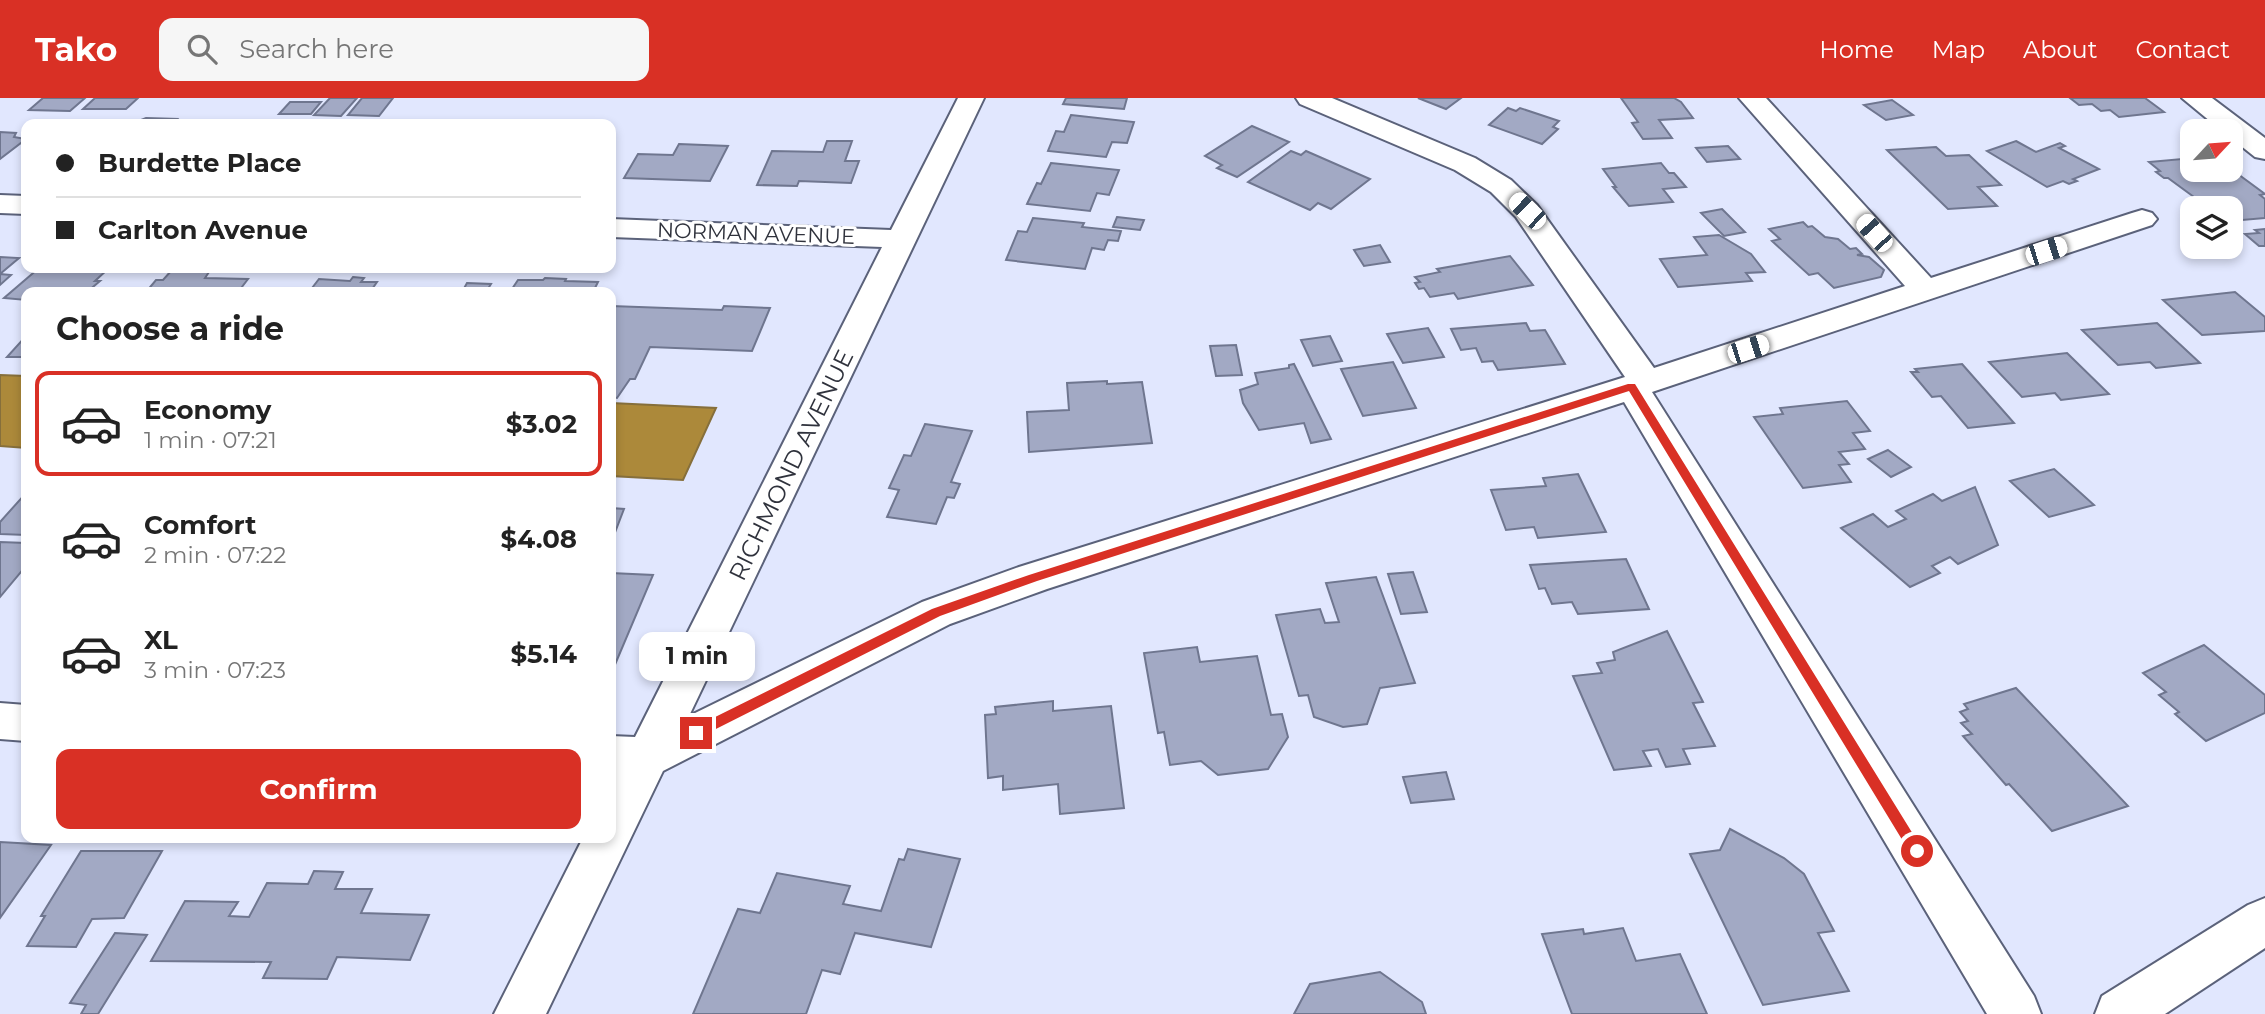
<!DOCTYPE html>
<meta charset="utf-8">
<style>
body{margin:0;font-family:Montserrat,sans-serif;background:#f6f6f6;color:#222;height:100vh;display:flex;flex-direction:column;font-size:26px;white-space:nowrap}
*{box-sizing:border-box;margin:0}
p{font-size:23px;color:#767676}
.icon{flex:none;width:38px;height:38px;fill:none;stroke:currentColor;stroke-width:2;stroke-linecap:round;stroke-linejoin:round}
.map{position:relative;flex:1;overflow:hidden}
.sheet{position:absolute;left:21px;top:189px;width:595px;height:556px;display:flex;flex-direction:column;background:#fff;border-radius:14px;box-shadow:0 4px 10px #0003}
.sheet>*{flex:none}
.hud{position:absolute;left:21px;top:21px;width:595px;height:154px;border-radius:14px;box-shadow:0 4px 10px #0003;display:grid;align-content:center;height:154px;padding:0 35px;background:#fff}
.needle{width:46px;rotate:64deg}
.fabs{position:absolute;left:2180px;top:21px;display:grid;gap:14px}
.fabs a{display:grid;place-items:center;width:63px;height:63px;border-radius:14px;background:#fff;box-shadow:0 4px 10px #0003;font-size:35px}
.end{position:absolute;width:32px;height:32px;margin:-16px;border:9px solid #d93025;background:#fff;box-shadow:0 0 0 4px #fff}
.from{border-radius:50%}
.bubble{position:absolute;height:49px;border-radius:14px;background:#fff;box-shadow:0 4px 10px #0003;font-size:23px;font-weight:700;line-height:49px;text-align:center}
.car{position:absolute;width:21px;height:42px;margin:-21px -10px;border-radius:9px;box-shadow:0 0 5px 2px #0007;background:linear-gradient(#fff 24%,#345 0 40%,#fff 0 76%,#345 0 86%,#fff 0)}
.hud b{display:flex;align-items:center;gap:24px;height:66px;font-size:26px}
.hud b+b{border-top:2px solid #e0e0e0}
.hud i{width:18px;height:18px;background:#222}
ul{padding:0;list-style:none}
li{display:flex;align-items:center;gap:21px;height:105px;margin:0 14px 10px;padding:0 21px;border:4px solid transparent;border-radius:14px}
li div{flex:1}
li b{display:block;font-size:26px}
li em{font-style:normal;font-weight:700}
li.on{border-color:#d93025}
li>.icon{width:63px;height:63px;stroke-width:1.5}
h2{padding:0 35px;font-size:32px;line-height:84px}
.primary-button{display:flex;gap:14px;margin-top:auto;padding:14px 35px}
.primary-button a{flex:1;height:80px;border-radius:14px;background:#d93025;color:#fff;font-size:28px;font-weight:700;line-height:80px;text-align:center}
header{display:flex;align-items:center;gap:42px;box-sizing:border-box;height:98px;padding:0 35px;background:#d93025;color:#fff}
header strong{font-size:33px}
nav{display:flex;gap:38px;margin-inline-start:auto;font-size:24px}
.search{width:490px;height:63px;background:#f6f6f6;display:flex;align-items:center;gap:18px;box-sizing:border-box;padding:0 24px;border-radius:14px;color:#767676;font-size:26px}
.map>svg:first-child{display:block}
</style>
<header>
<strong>Tako</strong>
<div class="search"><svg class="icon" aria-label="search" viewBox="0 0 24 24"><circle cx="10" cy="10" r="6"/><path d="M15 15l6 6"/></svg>Search here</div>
<nav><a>Home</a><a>Map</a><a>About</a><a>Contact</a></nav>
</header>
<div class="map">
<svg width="2265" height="916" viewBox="0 0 2265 916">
<rect width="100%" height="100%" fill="#e1e7fe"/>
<g fill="#ac893a" stroke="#866f3b" stroke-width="2">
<path d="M0,277l26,1v72l-26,-2z"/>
<path d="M611,305l105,5 -33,72 -72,-4z"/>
</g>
<g fill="#a2a9c4" stroke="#6f768f" stroke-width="2">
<path d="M43,0h42l-15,13 -41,-1z"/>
<path d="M95,0h43l-12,11h-43z"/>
<path d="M330,0h27l-16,18 -27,-1z"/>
<path d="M362,0h31l-14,18 -31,-1z"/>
<path d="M1066,0h61l-3,11 -61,-5z"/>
<path d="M1418,0h43l-15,11z"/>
<path d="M1621,0h53l7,4 12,16 -34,2 13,18 -29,1 -11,-16 6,-1z"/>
<path d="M2070,0h75l19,14 -45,5 -9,-7 -9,1 -9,-7 -13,1z"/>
<path d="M1892,2l21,15 -27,5 -22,-15z"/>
<path d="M290,4h31l-10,12h-32z"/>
<path d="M1508,10l8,3 4,-3 39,13 -6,6 5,2 -16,15 -53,-19z"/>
<path d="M1071,17l63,7 -7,21 -15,-1 -6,15 -58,-6 8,-20 8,1z"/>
<path d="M146,20l31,1 -5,5h-41z"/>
<path d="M230,22l38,1 4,3h-53z"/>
<path d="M1252,28l37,16 -52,35 -20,-9 5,-3 -17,-9z"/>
<path d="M0,34l16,1 -2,4 12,2 -26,20z"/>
<path d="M827,43h25l-7,20h14l-8,22 -52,-2 -2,5 -40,-1 15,-34 51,1z"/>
<path d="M2016,43l20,11 24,-9 5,3 -6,2 40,21 -26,10 4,2 -8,3 -6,-3 -16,6 -60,-36z"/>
<path d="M679,46l49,2 -18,35 -86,-3 14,-24 35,1z"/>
<path d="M1728,48l12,13 -33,3 -11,-14z"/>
<path d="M1936,49l10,9 23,-1 32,30 -23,2 19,19 -49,3 -61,-59z"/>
<path d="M1291,53l10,4 5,-4 64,28 -39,30 -13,-6 -8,7 -62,-28z"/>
<path d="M2193,60v12l38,-1 34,25 -5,1 5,4v19l-34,3v-13h-22l-41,-30h-4l-8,-6 4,-1 -11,-9z"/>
<path d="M1051,65l68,7 -10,25 -12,-2 -7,18 -63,-7 10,-21 4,1z"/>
<path d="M1661,65l8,10h5l12,14 -23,2 10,13 -44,4 -16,-19h3l-13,-18z"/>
<path d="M1722,111l23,23 -21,4 -23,-23z"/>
<path d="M1117,119l27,3 -4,10 -27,-3z"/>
<path d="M1033,120l51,5 -2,4 39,4 -3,10 -10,-1 -4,10 -12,-2 -7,21 -79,-9 12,-29 9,1z"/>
<path d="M1803,124l5,5 4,-1 13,11 13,2 12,10 6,-1 6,6 -5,1 12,2 15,13 -3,7 -47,11 -16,-15 -9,2 -37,-34 8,-2 -11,-10z"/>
<path d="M2265,131v17h-6l-14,-12 14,-1 -4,-3z"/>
<path d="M1719,137l32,19 14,18 -19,1 6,8 -74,6 -18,-28 47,-4 -13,-18z"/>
<path d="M1380,147l10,17 -26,4 -10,-16z"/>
<path d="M1510,158l23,29 -75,14 -4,-6 -24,4 -6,-9 -5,1 -4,-6 5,-1 -5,-5 25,-5 -3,-3z"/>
<path d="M0,159l19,1 -19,16 11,1 -11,10z"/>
<path d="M39,170h70l-14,13h5l-13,11h-61v8l-22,-2z"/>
<path d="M171,173l38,1 -4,6 43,1 -10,13h-92l10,-12h7z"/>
<path d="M353,179l11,1 -3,4h16l-7,10h-61l10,-13 31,2z"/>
<path d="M545,180l21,1 -1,2 33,1 -5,10h-83l8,-12h25z"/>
<path d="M467,185l24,1 -5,8h-24z"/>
<path d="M2235,194l30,25v14l-63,4 -39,-35z"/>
<path d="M611,208l111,4 2,-4 46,2 -18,43 -102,-4 -15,32h-5l-13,19 -6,-1z"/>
<path d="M1526,225l4,8 15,-1 20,34 -67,6 -5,-9 -11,1 -6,-14 -15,2 -10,-21z"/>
<path d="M2157,225l43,40 -44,5 -6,-6 -32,3 -36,-35z"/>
<path d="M1428,230l16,29 -41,6 -16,-29z"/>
<path d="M26,238v21h-19z"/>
<path d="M1330,238l12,25 -29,5 -12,-26z"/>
<path d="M1236,247l6,30 -26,1 -6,-30z"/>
<path d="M2067,255l42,41 -48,6 -6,-7 -33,4 -33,-35z"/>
<path d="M1393,264l23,46 -53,8 -22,-47z"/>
<path d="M1294,266l37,75 -20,4 -7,-20 -45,7 -16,-27 -3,-13 18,-6 -3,-11 34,-5v-3z"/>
<path d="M1962,266l52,59 -46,5 -27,-32 -9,1 -21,-25h7l-3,-3z"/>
<path d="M1107,283v3l35,-2 10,61 -123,9 -2,-40 42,-2 -2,-27z"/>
<path d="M1847,303l23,30 -17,2 12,16 -26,3 10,12 -10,1 12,17 -48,6 -49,-71 29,-3 -3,-6z"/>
<path d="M925,326l47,7 -21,51 9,2 -6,14 -7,-1 -11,27 -49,-7 12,-27 -10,-2 15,-33 7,1z"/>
<path d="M1888,352l23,17 -20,10 -23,-18z"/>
<path d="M2054,371l40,36 -45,12 -39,-36z"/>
<path d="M1578,376l28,58 -68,6 -4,-11 -28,3 -15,-40 55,-4 -3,-8z"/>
<path d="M1975,389l23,58 -40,19 -8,-7 -18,9 8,7 -30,14 -69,-59 32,-14 15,13 18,-8 -10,-8 37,-17 9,7z"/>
<path d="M26,395v42l-26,-1v-12z"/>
<path d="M611,410l13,1 -13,34z"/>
<path d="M0,444l26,1v23l-26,31z"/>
<path d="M1626,461l23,50 -71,5 -6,-12 -20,2 -7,-16 -6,1 -9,-24z"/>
<path d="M1413,474l14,40 -26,2 -13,-40z"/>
<path d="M611,475l42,2 -39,92 -3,-1z"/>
<path d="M1376,479l39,106 -35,5 -13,36 -24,3 -29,-10 -6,-22 -9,1 -23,-81 44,-6 5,14 14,-1 -13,-39z"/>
<path d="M1667,533l36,71 -10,1 22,43 -32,3 7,15 -24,3 -8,-18 -15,2 8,15 -37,4 -41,-94 29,-3 -5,-10 18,-3 -2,-8z"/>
<path d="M2204,547l61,50v18l-59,28 -31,-27 4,-2 -20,-17 7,-3 -23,-19z"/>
<path d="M1197,549l3,15 57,-6 14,59 11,-1 6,23 -20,32 -50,6 -17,-14 -31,4 -6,-33 -6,1 -14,-80z"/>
<path d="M2016,590l112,118 -76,25 -43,-47 -3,1 -43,-49 9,-2 -11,-11 7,-2 -8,-9 8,-3 -4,-5z"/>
<path d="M1053,603v10l58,-5 13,102 -64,6 -2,-30 -55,6v-14l-15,2 -3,-63 11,-1 -1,-7z"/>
<path d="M1446,674l8,27 -43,4 -8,-26z"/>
<path d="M1730,731l54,29 20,16 30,57 -16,2 31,58 -86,14 -73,-151 30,-4z"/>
<path d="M0,744l51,3 -51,73z"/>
<path d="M908,751l52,10 -29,88 -76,-14 -15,41 -18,-4 -16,44h-113l45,-105 22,4 17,-40 73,13 -7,18 38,7 18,-52 5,1z"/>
<path d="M81,753h81l-38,67 -32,1 -16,28 -49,-1 18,-30h-4z"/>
<path d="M314,773l29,1 -8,17h37l-11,24 68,2 -19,45 -73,-3 -10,22 -64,-1 8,-16 -120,-1 34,-60 53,1 -9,14 20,1 18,-34 41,1z"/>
<path d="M1623,830l13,33 44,-7 27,60h-135l-30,-80 41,-5 1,5z"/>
<path d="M115,835l32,2 -49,79h-17l5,-9 -16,-2z"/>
<path d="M1380,874l42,30 4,12h-132l16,-30z"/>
</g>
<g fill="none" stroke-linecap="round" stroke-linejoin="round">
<defs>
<g id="minor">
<path d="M958,0h26l-295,618 233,-114 97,-35 606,-190 -109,-160 -25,-25 -36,-22 -155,-66 -4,-6h36l143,60 36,22 26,25 117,163 251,-82 -166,-188h27l165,180 201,-65 10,-3 10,3 5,6 -5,6 -500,167 382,604 7,18h-54l-363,-612 -577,187 -97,35 -287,147 -117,243h-52l89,-176h28v-53l5,-11h-5v-38l24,1 247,-490 -271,-10v-18l280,11z"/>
<path d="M2182,0h30l53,40v21l-10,-2 -24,-19v-7h-9z"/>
<path d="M0,97l26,1v18l-26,-1z"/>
<path d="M0,605l26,2v36l-26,-2z"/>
<path d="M2265,800v50l-100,66h-70l7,-18 146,-91z"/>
</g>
</defs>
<use href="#minor" stroke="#5b627a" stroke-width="4"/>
<use href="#minor" fill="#fff" fill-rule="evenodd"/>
</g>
<path fill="#d93025" d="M1628,286h7l286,463v9h-9l-283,-465 -592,190 -97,35 -240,121h-9l-2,-4 2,-4 241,-120 97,-34z"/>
<g text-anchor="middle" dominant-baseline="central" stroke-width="6" stroke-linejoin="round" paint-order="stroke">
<g font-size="21" fill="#2f323c" stroke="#fff">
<text transform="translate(756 135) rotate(2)">NORMAN AVENUE</text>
</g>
<g font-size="24" fill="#2f323c" stroke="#fff">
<text transform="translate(791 367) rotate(-64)">RICHMOND AVENUE</text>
</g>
</g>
</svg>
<div class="fabs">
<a><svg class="needle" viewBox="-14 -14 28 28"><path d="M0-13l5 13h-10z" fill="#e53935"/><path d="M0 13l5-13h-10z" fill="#767676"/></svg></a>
<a><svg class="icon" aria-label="layers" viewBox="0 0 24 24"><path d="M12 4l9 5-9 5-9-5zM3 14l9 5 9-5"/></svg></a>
</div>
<i class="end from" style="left:1917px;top:753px"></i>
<i class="end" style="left:696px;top:635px"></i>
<div class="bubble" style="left:639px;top:534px;width:116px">1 min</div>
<i class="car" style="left:1527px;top:113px;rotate:314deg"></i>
<i class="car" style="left:1874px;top:135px;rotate:318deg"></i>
<i class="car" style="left:2046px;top:153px;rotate:72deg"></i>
<i class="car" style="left:1748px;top:251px;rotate:72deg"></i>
<div class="hud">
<b><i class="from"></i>Burdette Place</b>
<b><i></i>Carlton Avenue</b>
</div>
<section class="sheet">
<h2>Choose a ride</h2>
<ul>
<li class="on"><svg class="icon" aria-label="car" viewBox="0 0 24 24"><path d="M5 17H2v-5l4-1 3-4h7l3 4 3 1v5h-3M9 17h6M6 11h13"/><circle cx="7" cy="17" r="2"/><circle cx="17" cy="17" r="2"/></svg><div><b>Economy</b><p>1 min · 07:21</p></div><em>$3.02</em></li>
<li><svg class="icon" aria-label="car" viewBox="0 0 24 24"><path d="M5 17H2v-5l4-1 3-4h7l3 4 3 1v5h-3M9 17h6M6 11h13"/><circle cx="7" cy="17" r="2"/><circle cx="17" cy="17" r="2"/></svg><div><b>Comfort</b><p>2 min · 07:22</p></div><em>$4.08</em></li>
<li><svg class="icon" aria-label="car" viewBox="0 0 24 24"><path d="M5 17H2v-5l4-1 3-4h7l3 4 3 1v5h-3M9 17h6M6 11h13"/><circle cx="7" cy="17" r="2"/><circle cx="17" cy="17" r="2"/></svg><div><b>XL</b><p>3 min · 07:23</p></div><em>$5.14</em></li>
</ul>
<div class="primary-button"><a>Confirm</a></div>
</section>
</div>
